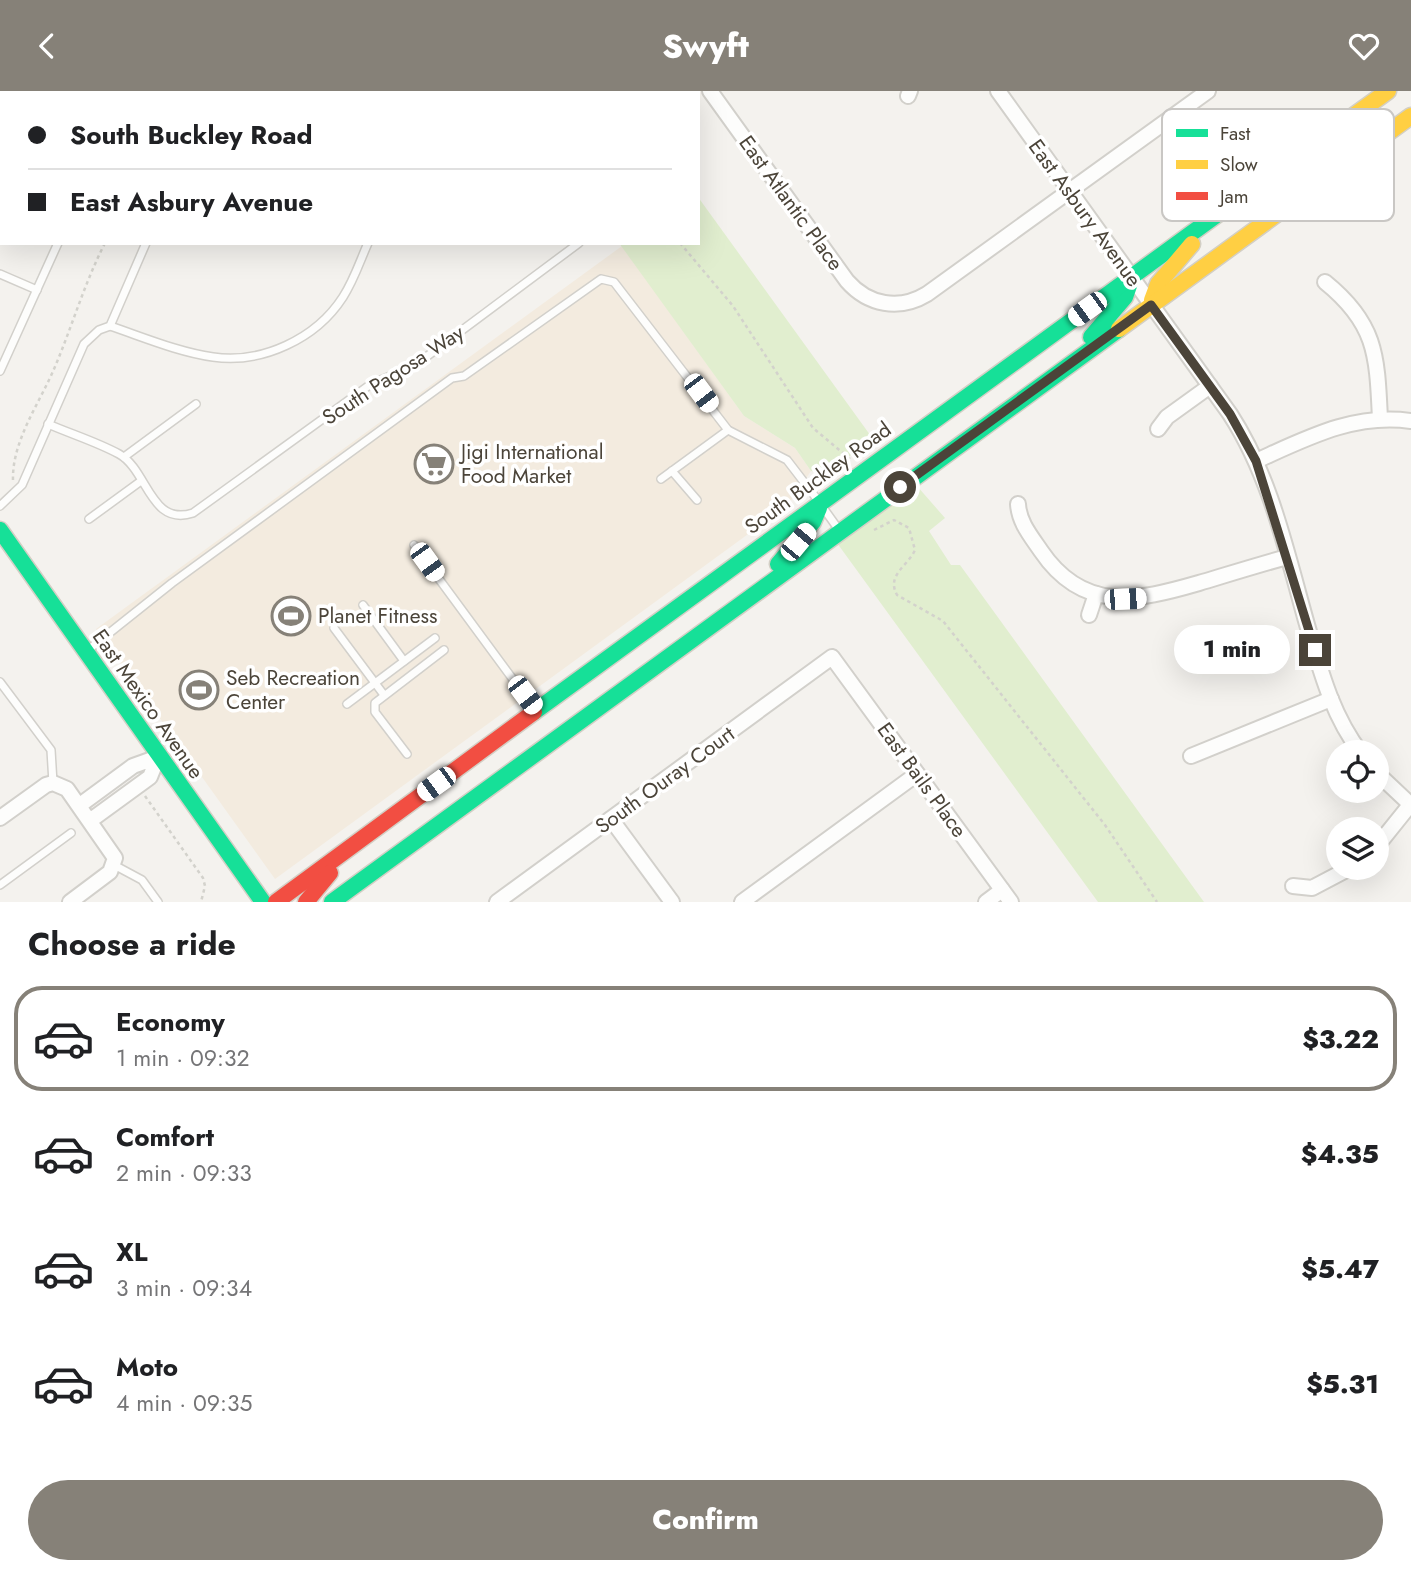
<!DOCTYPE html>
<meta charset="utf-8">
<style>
body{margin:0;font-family:Jost,sans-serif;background:#f6f6f6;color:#202124;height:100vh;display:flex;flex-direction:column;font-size:26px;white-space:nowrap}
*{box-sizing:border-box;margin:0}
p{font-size:23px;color:#757577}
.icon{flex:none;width:38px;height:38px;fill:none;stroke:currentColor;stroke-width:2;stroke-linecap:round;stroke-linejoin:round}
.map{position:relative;height:811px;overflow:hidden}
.side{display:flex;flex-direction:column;background:#fff;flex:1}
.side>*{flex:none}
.hud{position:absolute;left:0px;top:0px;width:700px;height:154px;box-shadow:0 7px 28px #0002;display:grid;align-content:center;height:154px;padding:0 28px;background:#fff}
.tools{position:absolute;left:1326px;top:649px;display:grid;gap:14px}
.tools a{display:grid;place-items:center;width:63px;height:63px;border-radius:50%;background:#fff;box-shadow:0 7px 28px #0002;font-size:35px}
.end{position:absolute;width:32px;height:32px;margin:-16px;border:9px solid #4b4439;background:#fff;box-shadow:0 0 0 4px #fff}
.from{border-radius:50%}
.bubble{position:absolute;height:49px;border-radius:24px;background:#fff;box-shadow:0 7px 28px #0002;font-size:23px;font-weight:800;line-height:49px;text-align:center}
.car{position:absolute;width:21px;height:42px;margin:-21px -10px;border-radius:9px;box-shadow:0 0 5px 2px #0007;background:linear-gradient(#fff 24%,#345 0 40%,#fff 0 76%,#345 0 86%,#fff 0)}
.hud b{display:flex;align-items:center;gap:24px;height:66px;font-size:26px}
.hud b+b{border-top:2px solid #e0e0e0}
.hud i{width:18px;height:18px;background:#202124}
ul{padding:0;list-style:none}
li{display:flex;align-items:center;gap:21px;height:105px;margin:0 14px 10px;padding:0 14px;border:4px solid transparent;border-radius:28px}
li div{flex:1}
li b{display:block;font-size:26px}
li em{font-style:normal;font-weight:800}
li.current{border-color:#868178}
li>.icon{width:63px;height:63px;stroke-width:1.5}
h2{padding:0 28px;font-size:32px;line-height:84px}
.cta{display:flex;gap:14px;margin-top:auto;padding:14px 28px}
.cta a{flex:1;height:80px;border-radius:42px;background:#868178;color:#fff;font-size:28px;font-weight:800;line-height:80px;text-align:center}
header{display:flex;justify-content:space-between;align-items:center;height:91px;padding:0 28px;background:#868178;color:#fff;font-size:32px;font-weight:800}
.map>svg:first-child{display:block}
</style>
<header><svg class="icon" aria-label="back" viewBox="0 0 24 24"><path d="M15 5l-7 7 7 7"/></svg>Swyft<svg class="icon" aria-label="heart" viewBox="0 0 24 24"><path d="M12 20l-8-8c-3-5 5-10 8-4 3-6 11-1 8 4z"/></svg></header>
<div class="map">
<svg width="1411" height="811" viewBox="0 0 1411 811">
<rect width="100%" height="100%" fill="#f4f2ee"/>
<path fill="#f3ebdf" d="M622,155l122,170 51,32 16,23 -23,34 -513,374 -179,-250z"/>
<g fill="#e1eecf">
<path d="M698,106l175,242 -47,34 -15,-2 -16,-23 -51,-32 -125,-173h79z"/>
<path d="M917,395l28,32 -16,13 22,34h9l244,337h-106l-261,-359z"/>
</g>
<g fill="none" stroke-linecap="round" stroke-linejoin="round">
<defs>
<g id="lane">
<path d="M496,0l2,2"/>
<path d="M125,2l1,-2"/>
<path d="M212,2l1,-2"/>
<path d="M432,2v-2"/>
<path d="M0,84h2"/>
<path d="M0,183l37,16"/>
<path d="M110,235c33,11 68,26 103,31 49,7 103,-18 130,-60 11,-17 17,-36 25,-54"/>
<path d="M0,280l58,-128"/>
<path d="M48,333c23,10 49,18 71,30 29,16 31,73 74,59l178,-129 43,-18 165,-123"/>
<path d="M124,366l72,-53"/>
<path d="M672,380l25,29"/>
<path d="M661,388l67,-49"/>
<path d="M0,415l22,-21 62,-141 15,-14 11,-4 36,-83"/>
<path d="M824,418l15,21"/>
<path d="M89,428l52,-38"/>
<path d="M414,454l120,163"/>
<path d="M363,514l41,56"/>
<path d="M334,537l50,67"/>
<path d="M88,559l84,-67 280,-205 12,-2 137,-97 13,3 114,148 59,30 30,39"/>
<path d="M0,591l51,68 2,33"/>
<path d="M347,613l88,-66"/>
<path d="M407,663l-32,-42v-9l69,-53"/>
<path d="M114,774l28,15 16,22"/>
<path d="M0,794l71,-52"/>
</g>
<g id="street">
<path d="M710,0l137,190c21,24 52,30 80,13l281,-203"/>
<path d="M998,0l232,323c43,66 58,146 80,221 12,41 24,83 51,118"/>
<path d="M908,5l2,-5"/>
<path d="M1325,191c52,42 52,74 55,137"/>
<path d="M1158,338l9,-12 43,-31"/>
<path d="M1256,370c51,-23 98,-48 155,-40"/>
<path d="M1018,413c1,18 12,31 23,47 42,62 96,50 158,32 30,-9 59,-18 88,-26"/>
<path d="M1089,524l7,-21"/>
<path d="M1191,665l140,-57"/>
<path d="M1377,682l34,32"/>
<path d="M80,714l53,-39 25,-9 -8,20 -59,43"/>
<path d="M0,727l46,-33 7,-2 14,6 48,69 -5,14 -40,30"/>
<path d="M611,728l61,83"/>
<path d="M1377,755l33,-41"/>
<path d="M1293,795l19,2 38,-20"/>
<path d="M497,811l335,-245 179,245"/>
<path d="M742,811l175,-128"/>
<path d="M986,811l16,-12"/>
</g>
<g id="fast">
<path d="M1091,246l34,-40 6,-17"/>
<path d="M0,439l263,372"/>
<path d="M778,473l35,-42 6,-14"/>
<path d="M534,621l732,-533"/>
<path d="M332,811l787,-573"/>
</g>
<g id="slow">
<path d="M1266,88l122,-88"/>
<path d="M1152,209l6,-16 34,-40"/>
<path d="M1119,238l292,-213"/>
</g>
<g id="jam">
<path d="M276,811l258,-190"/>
<path d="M306,811l24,-29"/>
</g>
</defs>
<use href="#lane" stroke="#d2d0cb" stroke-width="10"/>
<use href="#street" stroke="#d2d0cb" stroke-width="18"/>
<use href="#fast" stroke="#d3cfc5" stroke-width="19"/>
<use href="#slow" stroke="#d3cfc5" stroke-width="19"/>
<use href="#jam" stroke="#d3cfc5" stroke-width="19"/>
<g stroke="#d3d2cc" stroke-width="2.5" stroke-dasharray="3.5 3.5" stroke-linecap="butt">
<path d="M592,0l1,2"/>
<path d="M169,2v-2"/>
<path d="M680,152l53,63 80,122 37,31"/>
<path d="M13,389c-1,-39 26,-76 41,-111 18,-42 30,-85 51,-126"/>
<path d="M874,439l20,-10 15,8 6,22c-7,16 -29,25 -18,45l46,26 162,204 52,77"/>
<path d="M145,705l58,82 2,8 -4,16"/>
</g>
<use href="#lane" stroke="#fdfdfc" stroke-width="7"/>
<use href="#street" stroke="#fdfdfc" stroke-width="14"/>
<use href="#fast" stroke="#16e098" stroke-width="16"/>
<use href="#slow" stroke="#ffcf43" stroke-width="16"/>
<use href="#jam" stroke="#f24e42" stroke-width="16"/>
</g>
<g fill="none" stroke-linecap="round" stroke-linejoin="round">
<path stroke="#4b4439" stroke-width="9" d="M900,396l251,-182 79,109 26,47 59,189"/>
</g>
<defs>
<symbol id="supermarket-ring" viewBox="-11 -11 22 22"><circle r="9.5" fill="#fff" stroke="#868178" stroke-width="1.5"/><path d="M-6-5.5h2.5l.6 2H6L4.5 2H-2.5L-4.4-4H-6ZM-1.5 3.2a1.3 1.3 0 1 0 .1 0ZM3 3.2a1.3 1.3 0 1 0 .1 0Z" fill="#868178"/></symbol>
<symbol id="stadium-ring" viewBox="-11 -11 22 22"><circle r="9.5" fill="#fff" stroke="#868178" stroke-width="1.5"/><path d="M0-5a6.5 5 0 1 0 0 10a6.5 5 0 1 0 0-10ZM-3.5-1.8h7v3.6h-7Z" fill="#868178"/></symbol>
</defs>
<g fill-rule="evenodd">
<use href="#supermarket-ring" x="412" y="351" width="44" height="44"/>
<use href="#stadium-ring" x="269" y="503" width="44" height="44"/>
<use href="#stadium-ring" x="177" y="577" width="44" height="44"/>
</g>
<g text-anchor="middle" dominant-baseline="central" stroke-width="7" stroke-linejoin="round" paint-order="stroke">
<g font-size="21" fill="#4b4439" stroke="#fff">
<text transform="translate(791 112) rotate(54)">East Atlantic Place</text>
<text transform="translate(1085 122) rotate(54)">East Asbury Avenue</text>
<text transform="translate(393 284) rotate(-33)">South Pagosa Way</text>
<text transform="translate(818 387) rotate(-36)">South Buckley Road</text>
<text transform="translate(148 613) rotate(55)">East Mexico Avenue</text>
<text transform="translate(665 689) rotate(-36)">South Ouray Court</text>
<text transform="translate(922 689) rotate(54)">East Bails Place</text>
</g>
<g font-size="21" fill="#4b4439" stroke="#fff" text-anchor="start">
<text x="461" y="361">Jigi International<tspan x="461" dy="24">Food Market</tspan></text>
<text x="318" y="525">Planet Fitness</text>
<text x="226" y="587">Seb Recreation<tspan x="226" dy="24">Center</tspan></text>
</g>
</g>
<rect x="1162" y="18" width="232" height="112" rx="10" fill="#fff" stroke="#c9c7c4" stroke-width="2"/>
<rect x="1176" y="38" width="32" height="8" fill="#16e098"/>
<rect x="1176" y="69" width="32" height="9" fill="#ffcf43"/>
<rect x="1176" y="101" width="32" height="8" fill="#f24e42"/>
<g font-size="19" fill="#4b4439">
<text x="1220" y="49">Fast</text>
<text x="1220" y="80">Slow</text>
<text x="1220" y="112">Jam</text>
</g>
</svg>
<div class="tools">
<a><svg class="icon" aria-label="locate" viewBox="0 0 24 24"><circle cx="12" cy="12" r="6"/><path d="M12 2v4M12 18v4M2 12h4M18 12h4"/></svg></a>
<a><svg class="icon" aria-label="layers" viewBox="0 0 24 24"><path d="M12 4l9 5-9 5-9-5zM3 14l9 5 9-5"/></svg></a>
</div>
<i class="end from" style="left:900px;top:396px"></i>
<i class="end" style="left:1315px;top:559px"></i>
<div class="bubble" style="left:1174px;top:534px;width:116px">1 min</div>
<i class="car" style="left:1087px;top:218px;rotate:234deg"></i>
<i class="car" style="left:701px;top:302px;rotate:143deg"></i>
<i class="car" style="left:798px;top:451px;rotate:40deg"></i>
<i class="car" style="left:427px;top:471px;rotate:144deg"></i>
<i class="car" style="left:1125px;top:508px;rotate:88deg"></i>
<i class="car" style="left:525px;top:604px;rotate:143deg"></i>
<i class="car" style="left:436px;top:693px;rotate:234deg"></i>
<div class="hud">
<b><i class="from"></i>South Buckley Road</b>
<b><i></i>East Asbury Avenue</b>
</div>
</div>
<section class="side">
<h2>Choose a ride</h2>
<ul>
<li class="current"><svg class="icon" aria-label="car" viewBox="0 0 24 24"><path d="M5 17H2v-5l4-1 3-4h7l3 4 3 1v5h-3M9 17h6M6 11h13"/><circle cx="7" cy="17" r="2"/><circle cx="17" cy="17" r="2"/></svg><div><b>Economy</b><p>1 min · 09:32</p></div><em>$3.22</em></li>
<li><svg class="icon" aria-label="car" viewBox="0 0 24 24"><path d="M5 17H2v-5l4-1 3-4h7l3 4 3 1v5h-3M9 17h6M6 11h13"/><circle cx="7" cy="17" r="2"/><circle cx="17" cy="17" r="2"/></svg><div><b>Comfort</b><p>2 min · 09:33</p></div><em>$4.35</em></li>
<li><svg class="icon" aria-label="car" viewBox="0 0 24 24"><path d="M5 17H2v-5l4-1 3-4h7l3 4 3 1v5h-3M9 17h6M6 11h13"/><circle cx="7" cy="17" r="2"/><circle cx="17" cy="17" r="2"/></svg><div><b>XL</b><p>3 min · 09:34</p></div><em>$5.47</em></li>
<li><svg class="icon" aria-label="car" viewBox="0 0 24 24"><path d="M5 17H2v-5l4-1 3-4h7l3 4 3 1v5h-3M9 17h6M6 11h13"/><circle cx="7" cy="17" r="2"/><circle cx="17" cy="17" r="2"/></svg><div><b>Moto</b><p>4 min · 09:35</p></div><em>$5.31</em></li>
</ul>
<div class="cta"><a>Confirm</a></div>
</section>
